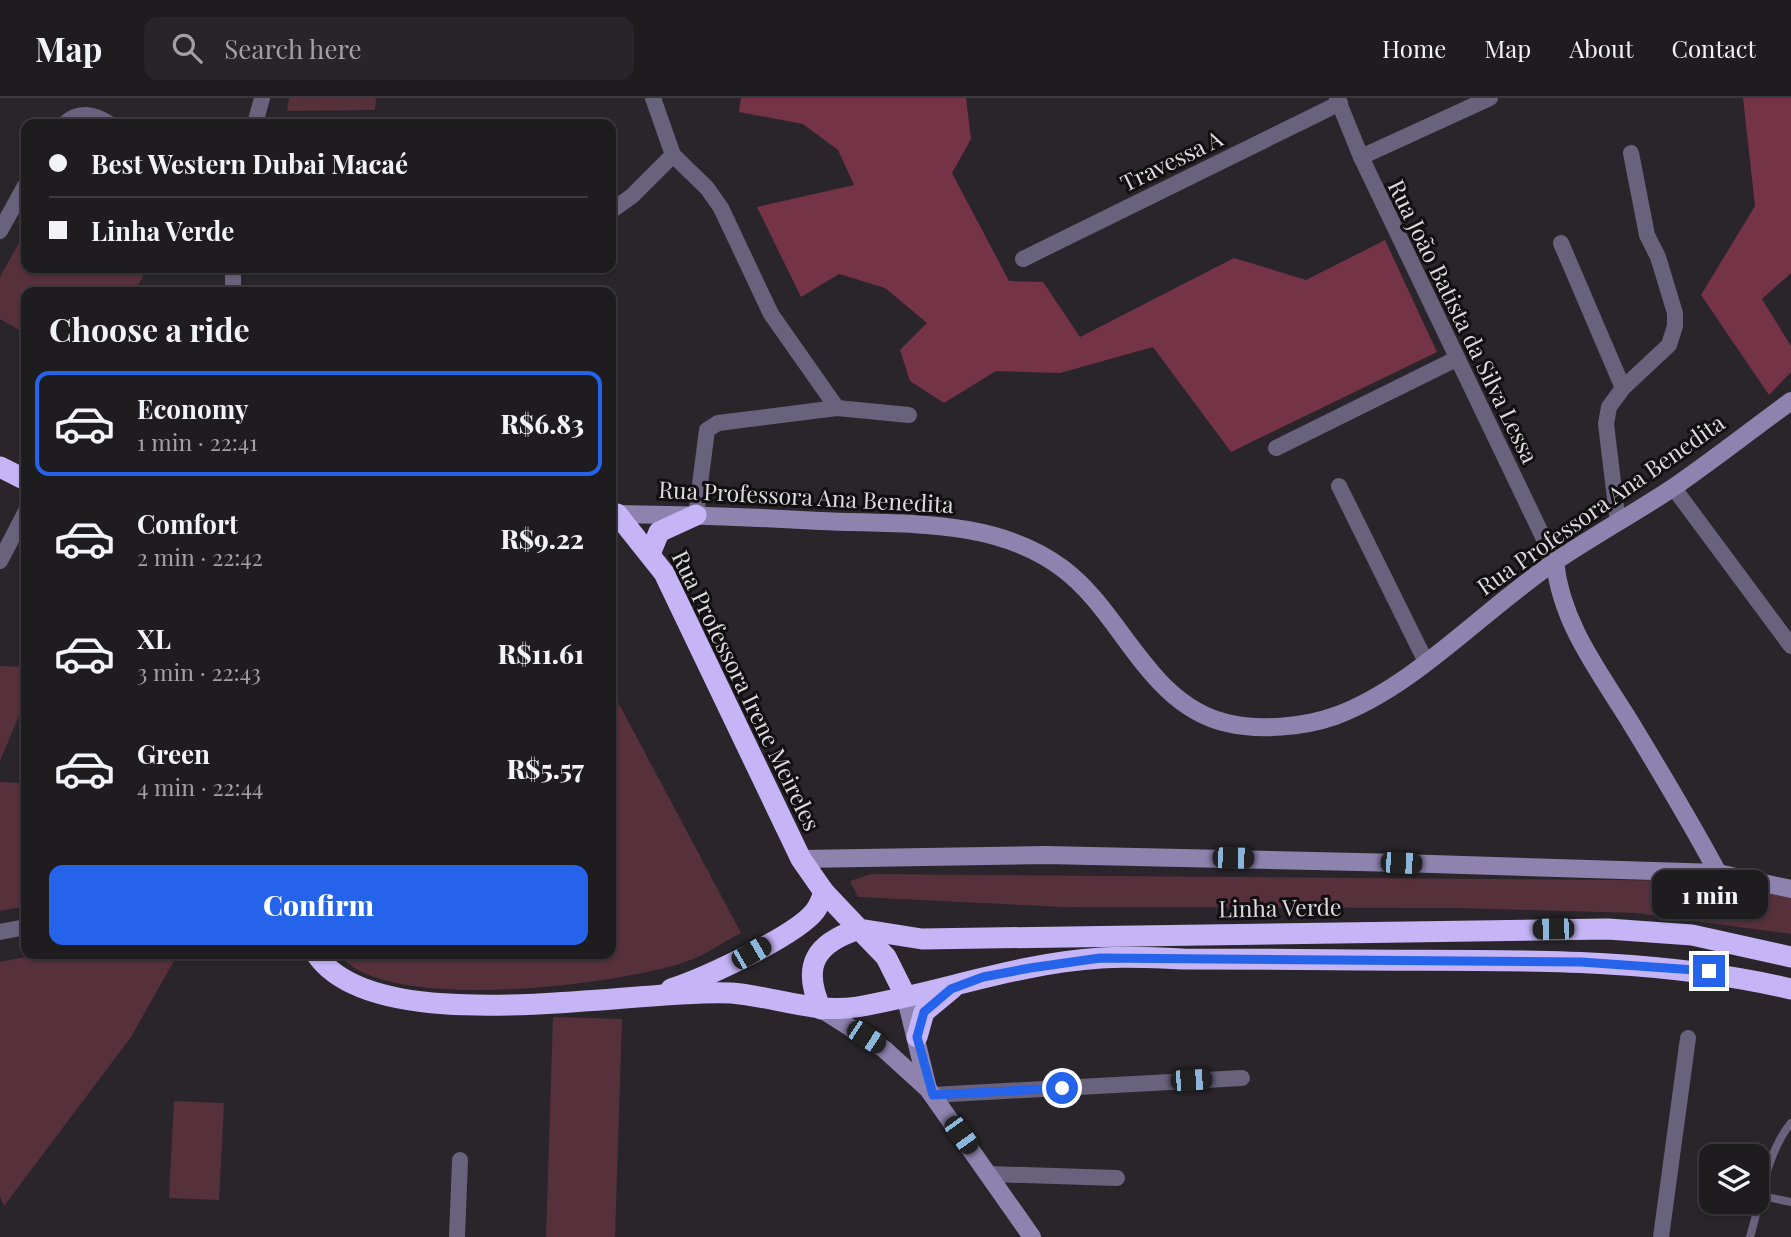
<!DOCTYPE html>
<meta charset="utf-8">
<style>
body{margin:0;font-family:"Playfair Display",serif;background:#272529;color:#f1f3f6;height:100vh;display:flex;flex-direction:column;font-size:26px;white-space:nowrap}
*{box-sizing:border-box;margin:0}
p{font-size:23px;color:#a1a1a5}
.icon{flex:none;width:38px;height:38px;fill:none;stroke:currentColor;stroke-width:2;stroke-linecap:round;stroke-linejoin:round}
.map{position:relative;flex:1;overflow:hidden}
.sheet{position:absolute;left:21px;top:189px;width:595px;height:672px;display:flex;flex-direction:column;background:#1f1c20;border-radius:14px;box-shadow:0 2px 5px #0004,0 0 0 2px #3c3a3e}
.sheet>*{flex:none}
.hud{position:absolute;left:21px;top:21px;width:595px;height:154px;border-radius:14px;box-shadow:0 2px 5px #0004,0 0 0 2px #3c3a3e;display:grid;align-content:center;height:154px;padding:0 28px;background:#1f1c20}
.fabs{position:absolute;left:1699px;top:1046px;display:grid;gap:14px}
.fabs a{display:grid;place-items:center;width:70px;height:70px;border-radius:14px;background:#1f1c20;box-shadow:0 2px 5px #0004,0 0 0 2px #3c3a3e;font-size:35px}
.end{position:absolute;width:32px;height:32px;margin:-16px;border:9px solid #2563eb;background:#fff;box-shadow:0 0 0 4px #fff}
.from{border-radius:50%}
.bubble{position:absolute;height:49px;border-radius:14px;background:#1f1c20;box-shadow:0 2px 5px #0004,0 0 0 2px #3c3a3e;font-size:23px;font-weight:800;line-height:49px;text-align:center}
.car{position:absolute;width:21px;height:42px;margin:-21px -10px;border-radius:9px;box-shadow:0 0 5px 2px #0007;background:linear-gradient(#222 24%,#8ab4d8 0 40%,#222 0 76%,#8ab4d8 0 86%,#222 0)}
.hud b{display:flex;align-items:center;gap:24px;height:66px;font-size:26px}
.hud b+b{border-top:2px solid #3c3a3e}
.hud i{width:18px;height:18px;background:#f1f3f6}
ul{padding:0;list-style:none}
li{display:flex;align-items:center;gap:21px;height:105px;margin:0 14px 10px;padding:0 14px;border:4px solid transparent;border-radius:14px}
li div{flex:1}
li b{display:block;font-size:26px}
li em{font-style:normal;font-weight:800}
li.selected{border-color:#2563eb}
li>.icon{width:63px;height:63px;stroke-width:1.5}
h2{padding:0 28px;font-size:32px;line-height:84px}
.action{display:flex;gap:14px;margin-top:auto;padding:14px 28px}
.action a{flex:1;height:80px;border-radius:14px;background:#2563eb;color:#fff;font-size:28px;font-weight:800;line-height:80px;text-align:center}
header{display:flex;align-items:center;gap:42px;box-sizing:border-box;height:98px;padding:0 35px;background:#1f1c20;border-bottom:2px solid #3c3a3e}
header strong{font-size:33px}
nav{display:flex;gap:38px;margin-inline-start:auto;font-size:24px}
.search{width:490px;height:63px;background:#272529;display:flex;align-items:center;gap:18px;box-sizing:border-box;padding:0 24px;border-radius:14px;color:#a1a1a5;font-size:26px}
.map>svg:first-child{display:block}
</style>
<header>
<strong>Map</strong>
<div class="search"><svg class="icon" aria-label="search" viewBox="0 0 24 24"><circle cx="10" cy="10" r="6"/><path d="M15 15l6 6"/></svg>Search here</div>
<nav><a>Home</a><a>Map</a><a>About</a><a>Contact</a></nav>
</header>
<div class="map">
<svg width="1791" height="1139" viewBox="0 0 1791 1139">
<rect width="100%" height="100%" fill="#29252a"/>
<g fill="#56303b">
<path d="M289,0h87l-1,12 -88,1z"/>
<path d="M26,132v38h122l-14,24h-108v42l-26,-15v-42z"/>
<path d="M0,568l26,1v32l-26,62z"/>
<path d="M611,591l130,244c-18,9 -37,23 -56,29 -66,23 -302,53 -346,-8h272z"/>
<path d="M0,684l26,1v123l-26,5z"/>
<path d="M871,776l855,7 65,17v36l-156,-21 -177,-5 -395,-1 -205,-10 -8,-16z"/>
<path d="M41,856h175l-41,5 -44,78 -127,169 -4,-10v-234z"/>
<path d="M553,919l69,2 -7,218h-69z"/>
<path d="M174,1003l50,2 -5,97 -50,-2z"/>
</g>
<g fill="#743347">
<path d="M741,0h225l5,41 -19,34 57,108 34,1 37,55 154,-79 72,22 79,-40 52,112 -206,100 -78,-105 -93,26 -64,-2 -52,32 -34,-22 -10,-31 27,-27 -42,-35 -46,-14 -38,23 -44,-90 97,-22 -16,-35 -35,-26 -64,-12z"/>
<path d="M1743,0h48v175l-29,26 29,47v26l-22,23 -68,-100 54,-89z"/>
</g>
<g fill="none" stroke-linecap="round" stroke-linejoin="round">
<g stroke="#69627d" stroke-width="8">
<path d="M1762,1098l29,6"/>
<path d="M1750,1139c11,-36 16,-84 41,-114"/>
</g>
<g stroke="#69627d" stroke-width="16">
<path d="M653,0l20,57 34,33 14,20 50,106 66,94"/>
<path d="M1337,0l24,59 194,405"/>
<path d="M64,26c15,-14 30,-10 46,0"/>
<path d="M255,26l7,-26"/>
<path d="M1361,59l129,-59"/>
<path d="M611,113l21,-15 41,-41"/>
<path d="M0,133l26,-47"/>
<path d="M1561,145l62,145"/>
<path d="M1023,161l317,-156"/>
<path d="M233,194v-24"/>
<path d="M1276,350l180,-89"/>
<path d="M1339,388l87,176"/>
<path d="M1673,389l118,159"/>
<path d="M696,417l11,-85 11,-7 119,-15 72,7"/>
<path d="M1618,425l-12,-99 3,-17 14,-19 46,-43 6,-19v-13l-17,-56 -11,-22 -16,-82"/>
<path d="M0,463l26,-50"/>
<path d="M0,834l26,-5"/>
<path d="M932,997l310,-17"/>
<path d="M989,1076l128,4"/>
<path d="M457,1139l3,-77"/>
<path d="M1661,1139l27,-199"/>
</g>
<g stroke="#8e83ae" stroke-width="18">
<path d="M617,416c68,1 136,3 203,7 81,4 174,-4 242,47 60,44 86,137 165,155 32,8 77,4 108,-7 80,-29 150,-108 221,-155 37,-25 77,-47 115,-72 41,-28 80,-59 120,-88"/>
<path d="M1555,464c6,60 43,108 74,158 31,51 61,101 89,153"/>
<path d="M801,761l245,-4 355,8 317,10 73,16"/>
<path d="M905,897l23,94"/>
<path d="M821,911l63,40 44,40 104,148"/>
</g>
<g stroke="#c5b4f6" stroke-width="21">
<path d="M0,369l26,13"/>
<path d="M611,416h6l47,59 137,286 23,33 35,37 63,10 686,-10 84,6 99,22"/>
<path d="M650,456l9,-22 37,-17"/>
<path d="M316,856c60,89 318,34 415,39 42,3 83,21 126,14 82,-14 161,-44 244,-49 27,-2 55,0 82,1 61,0 121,0 181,1 143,1 288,-4 427,29"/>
<path d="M671,891c31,-10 125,-53 144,-78 4,-5 7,-13 9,-19"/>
<path d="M821,911c-20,-44 -5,-66 38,-80l27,28 19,38"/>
<path d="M917,939l7,-25 29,-24"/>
</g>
</g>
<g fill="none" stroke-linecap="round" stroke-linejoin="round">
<path stroke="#2563eb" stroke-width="9" d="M1062,990l-129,7 -16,-58 7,-25 27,-23 32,-12 47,-9 70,-10 481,4 128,9"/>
</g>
<g text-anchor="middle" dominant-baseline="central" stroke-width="6" stroke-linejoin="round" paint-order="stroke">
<g font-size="23" fill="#dddade" stroke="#110f11">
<text transform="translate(1171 62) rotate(-26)">Travessa A</text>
<text transform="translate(1464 223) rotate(64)">Rua João Batista da Silva Lessa</text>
<text transform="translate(806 398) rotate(3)">Rua Professora Ana Benedita</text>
<text transform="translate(1600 406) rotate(-35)">Rua Professora Ana Benedita</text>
<text transform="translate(747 592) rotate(64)">Rua Professora Irene Meireles</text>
<text transform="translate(1280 809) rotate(-1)">Linha Verde</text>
</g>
</g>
</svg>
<div class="fabs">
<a><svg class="icon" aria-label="layers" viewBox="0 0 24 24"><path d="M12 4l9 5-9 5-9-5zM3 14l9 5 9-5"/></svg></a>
</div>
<i class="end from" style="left:1062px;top:990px"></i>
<i class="end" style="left:1709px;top:873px"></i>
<div class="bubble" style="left:1652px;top:772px;width:116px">1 min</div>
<i class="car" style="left:1233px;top:760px;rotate:91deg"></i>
<i class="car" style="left:1401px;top:765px;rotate:92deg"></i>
<i class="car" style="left:1553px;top:831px;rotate:269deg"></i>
<i class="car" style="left:751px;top:855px;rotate:60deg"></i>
<i class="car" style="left:866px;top:939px;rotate:123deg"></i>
<i class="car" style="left:1191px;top:982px;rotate:87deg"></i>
<i class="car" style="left:961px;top:1037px;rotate:144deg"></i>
<div class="hud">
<b><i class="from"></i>Best Western Dubai Macaé</b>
<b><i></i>Linha Verde</b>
</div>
<section class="sheet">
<h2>Choose a ride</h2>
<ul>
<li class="selected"><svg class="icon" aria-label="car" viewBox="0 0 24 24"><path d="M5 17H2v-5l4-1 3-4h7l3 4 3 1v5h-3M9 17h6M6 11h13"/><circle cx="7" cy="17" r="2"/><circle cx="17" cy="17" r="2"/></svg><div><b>Economy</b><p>1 min · 22:41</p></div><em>R$6.83</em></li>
<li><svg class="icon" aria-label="car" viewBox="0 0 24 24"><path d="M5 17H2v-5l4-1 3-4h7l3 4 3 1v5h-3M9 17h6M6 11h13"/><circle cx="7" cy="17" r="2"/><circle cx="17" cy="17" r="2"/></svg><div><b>Comfort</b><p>2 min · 22:42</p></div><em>R$9.22</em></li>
<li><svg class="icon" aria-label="car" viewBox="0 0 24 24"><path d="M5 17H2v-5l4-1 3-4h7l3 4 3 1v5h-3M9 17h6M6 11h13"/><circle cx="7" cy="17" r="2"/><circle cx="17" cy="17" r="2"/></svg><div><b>XL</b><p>3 min · 22:43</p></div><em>R$11.61</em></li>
<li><svg class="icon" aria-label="car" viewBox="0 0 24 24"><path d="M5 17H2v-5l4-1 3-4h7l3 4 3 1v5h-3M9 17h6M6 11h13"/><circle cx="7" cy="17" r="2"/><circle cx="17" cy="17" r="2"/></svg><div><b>Green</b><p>4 min · 22:44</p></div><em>R$5.57</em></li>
</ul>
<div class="action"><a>Confirm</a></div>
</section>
</div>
